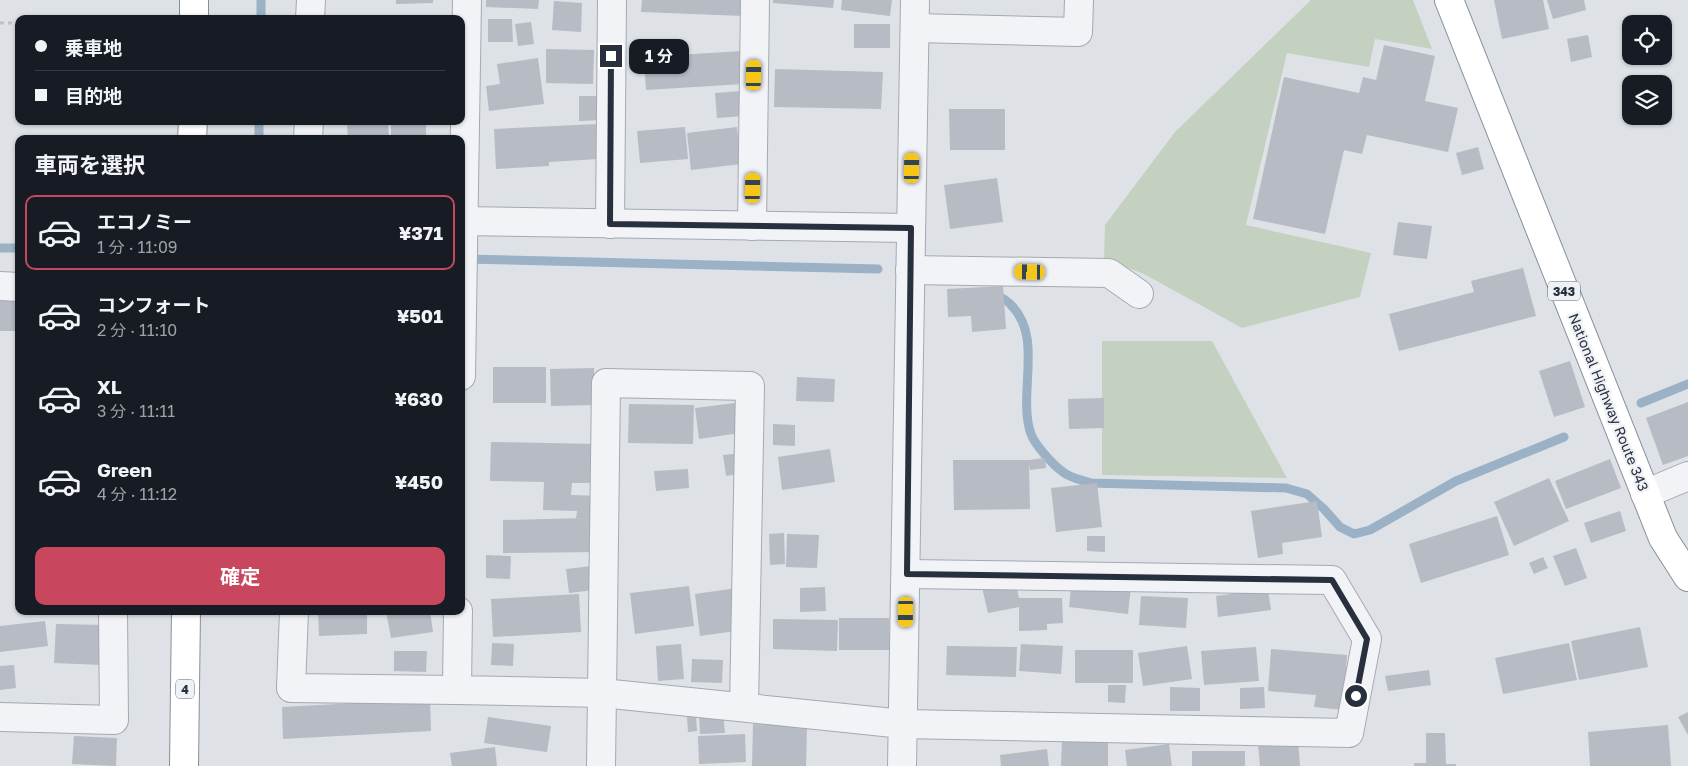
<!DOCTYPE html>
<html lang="ja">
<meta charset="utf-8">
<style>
body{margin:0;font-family:"Golos Text","Noto Sans JP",sans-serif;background:#20242c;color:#f1f3f6;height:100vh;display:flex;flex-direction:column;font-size:19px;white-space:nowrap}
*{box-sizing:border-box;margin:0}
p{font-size:16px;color:#9ea1a6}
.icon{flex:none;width:28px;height:28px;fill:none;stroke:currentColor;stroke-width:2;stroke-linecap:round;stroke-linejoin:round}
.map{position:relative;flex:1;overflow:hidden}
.panel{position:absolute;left:15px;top:135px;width:450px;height:480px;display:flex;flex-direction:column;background:#171b24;border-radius:10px;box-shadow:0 1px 4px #0004}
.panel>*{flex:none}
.hud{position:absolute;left:15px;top:15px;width:450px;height:110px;border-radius:10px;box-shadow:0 1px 4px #0004;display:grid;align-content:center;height:110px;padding:0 20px;background:#171b24}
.tools{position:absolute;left:1622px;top:15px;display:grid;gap:10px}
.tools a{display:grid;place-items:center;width:50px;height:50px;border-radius:10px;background:#171b24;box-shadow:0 1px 4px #0004;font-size:25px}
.end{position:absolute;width:22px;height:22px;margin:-11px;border:6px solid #28303e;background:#fff;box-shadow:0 0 0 2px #fff}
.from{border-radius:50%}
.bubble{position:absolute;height:35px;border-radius:10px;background:#171b24;box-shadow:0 1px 4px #0004;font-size:16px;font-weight:700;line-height:35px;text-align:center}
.car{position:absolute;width:15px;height:30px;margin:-15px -8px;border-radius:6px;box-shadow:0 0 4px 1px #0007;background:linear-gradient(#f5c518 24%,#345 0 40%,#f5c518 0 76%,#345 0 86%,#f5c518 0)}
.hud b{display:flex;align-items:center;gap:18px;height:48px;font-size:19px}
.hud b+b{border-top:1px solid #363941}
.hud i{width:12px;height:12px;background:#f1f3f6}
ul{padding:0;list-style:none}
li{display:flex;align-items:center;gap:15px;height:75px;margin:0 10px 8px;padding:0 10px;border:2px solid transparent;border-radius:10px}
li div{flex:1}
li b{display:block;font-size:19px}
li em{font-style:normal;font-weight:700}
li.active{border-color:#c9475e}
li>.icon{width:45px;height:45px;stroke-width:1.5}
h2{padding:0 20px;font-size:22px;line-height:60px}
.cta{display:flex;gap:10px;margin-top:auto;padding:10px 20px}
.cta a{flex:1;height:58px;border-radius:10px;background:#c9475e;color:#fff;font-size:20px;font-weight:700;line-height:58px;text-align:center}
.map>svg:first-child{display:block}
</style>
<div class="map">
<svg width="1688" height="766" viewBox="0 0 1688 766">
<rect width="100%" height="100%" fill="#dee2e7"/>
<g fill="#c5d1c0">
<path d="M1311,0h102l19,49 -57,-10 -6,28 -82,-14 -41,172 125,28 -11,44 -118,31 -98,-54 -40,-15 1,-34 70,-93z"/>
<path d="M1102,341h110l75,137 -185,-3z"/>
</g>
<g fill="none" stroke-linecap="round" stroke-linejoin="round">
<g stroke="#9ab1c6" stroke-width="9">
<path d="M261,19v-19"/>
<path d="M259,139v-18"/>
<path d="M0,248h19"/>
<path d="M466,259l412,10"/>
<path d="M995,294c5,3 12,6 16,11 33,32 6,90 20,129 4,11 22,31 32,38 7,6 19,8 28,11l195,5 21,6 17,15 16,18 14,7 16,-4 86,-49 108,-44"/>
<path d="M1641,403l47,-19"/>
</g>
</g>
<g fill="#b6bbc4">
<path d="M396,0h37v3l-37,1z"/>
<path d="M486,0h53l-1,9 -52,-2z"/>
<path d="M642,0h103l-1,16 -103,-4z"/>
<path d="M773,0h61l-1,8 -60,-5z"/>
<path d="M842,0h50l-2,16 -49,-6z"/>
<path d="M1494,0h49l6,29 -47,10z"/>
<path d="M1547,0h37l2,10 -33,9z"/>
<path d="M554,1l28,2 -1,29 -29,-2z"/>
<path d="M488,19h24l1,23h-25z"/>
<path d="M531,22l3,22 -16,2 -3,-22z"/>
<rect x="854" y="24" width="36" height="24"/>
<path d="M1588,35l4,22 -21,5 -4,-23z"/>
<path d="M1384,45l51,11 -10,45 33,7 -10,44 -81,-17 -5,19 -18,-4 -19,84 -72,-15 31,-142 75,16 4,-16 13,3z"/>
<path d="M546,49l48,1 -1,34 -47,-1z"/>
<path d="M742,51l1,33 -97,6 -2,-33z"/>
<path d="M538,58l6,46 -55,7 -3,-25 14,-2 -3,-20z"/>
<path d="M775,69l108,3 -2,37 -107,-2z"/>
<path d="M741,91l2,25 -26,2 -2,-25z"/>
<path d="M579,96h24l1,24 -25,1z"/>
<path d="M949,109h56v41h-55z"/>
<path d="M388,121l1,18h-41l-1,-15z"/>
<path d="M391,123l35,1v15h-35z"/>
<path d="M597,124l2,35 -50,3v4l-53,3 -2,-40z"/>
<path d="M685,127l3,32 -48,4 -3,-32z"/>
<path d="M737,127l4,37 -50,6 -4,-37z"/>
<path d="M1478,147l6,22 -22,6 -6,-22z"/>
<path d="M997,178l6,44 -53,7 -6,-44z"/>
<path d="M1398,222l34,4 -5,33 -34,-4z"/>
<path d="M1523,268l13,48 -137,35 -10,-37 85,-22 -3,-11z"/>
<path d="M1003,286l3,43 -34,3 -1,-16 -23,1 -1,-28z"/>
<rect x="0" y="298" width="19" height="33"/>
<path d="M1570,361l15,46 -31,10 -15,-46z"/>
<rect x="493" y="367" width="53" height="36"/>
<path d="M594,368l1,37 -44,1 -1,-37z"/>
<path d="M797,377l38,2 -1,23 -38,-1z"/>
<path d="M1104,398v30l-35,1 -1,-30z"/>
<path d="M1688,402v54l-25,9 -17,-47z"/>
<path d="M735,403l5,30 -41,6 -4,-31z"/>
<path d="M629,404l65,1 -1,39 -65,-1z"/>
<path d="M773,424l22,1v21l-22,-1z"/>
<path d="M491,442l106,2v39h-25l-1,12 31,1 -2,56 -97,1v-33l83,-2h-10l1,-7 -34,-1 1,-28 -54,-1z"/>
<path d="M830,449l5,33 -53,8 -4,-33z"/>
<path d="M744,453l2,20 -20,3 -3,-21z"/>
<path d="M1045,458l1,10 -16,2 -1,-5 1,44 -76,1 -1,-50h76z"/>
<path d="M1610,459l11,29 -55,21 -11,-28z"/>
<path d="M688,469l1,19 -33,3 -2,-20z"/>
<path d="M1549,478l20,43 -55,25 -20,-44z"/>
<path d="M1097,483l5,44 -46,5 -5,-44z"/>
<path d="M1317,501l5,36 -40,6 1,11 -25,4 -7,-47z"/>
<path d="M1620,511l6,20 -35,12 -7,-20z"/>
<path d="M1497,516l12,39 -88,28 -12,-39z"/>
<path d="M784,533l1,31 -15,1 -1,-31z"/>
<path d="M787,534l32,1 -2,33 -31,-1z"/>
<path d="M1087,536h18v16l-18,-1z"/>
<path d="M1576,548l11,30 -22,8 -12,-30z"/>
<path d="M486,555l25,1 -1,23 -24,-1z"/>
<path d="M1543,557l5,11 -14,6 -5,-11z"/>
<path d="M592,566l3,24 -26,3 -3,-24z"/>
<path d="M1014,576l5,22h43l1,25 -16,1v6l-28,1v-24l-31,6 -7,-30z"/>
<path d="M1072,579l59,7 -3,28 -59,-7z"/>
<path d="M689,586l5,40 -59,8 -5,-41z"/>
<path d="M744,587l6,42 -50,7 -5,-42z"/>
<path d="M825,587l1,24 -26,1v-24z"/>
<path d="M1268,589l3,21 -53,7 -2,-21z"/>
<path d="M579,594l2,38 -88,5 -2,-38z"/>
<path d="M1141,596l47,2 -2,30 -47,-3z"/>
<path d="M318,611h49v23l-48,2z"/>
<path d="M386,611h44l3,21 -42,6z"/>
<rect x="839" y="618" width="50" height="32"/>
<path d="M773,619l65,1 -1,31 -64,-2z"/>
<path d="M45,621l3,25 -48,6v-26z"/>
<path d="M56,624l48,1 -2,40 -48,-2z"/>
<path d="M1640,627l8,40 -69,13 -8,-39z"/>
<path d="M492,643l22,1 -1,22 -22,-1z"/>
<path d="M1569,643l8,37 -74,14 -8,-36z"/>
<path d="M681,644l3,35 -26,2 -2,-35z"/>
<path d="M1021,644l42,2 -2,28 -42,-3z"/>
<path d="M947,646l70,1 -1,30 -70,-2z"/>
<path d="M1187,646l5,33 -49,7 -5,-33z"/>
<path d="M1256,647l3,34 -55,4 -3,-34z"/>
<path d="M1271,649l76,6 -4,55 -29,-3 2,-12 -48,-4z"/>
<rect x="1075" y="650" width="58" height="33"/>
<path d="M394,651h33l-1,21 -32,-1z"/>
<path d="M692,659l31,1 -1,23 -31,-1z"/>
<path d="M14,665l2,23 -16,2v-24z"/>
<path d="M1429,670l2,15 -43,6 -3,-15z"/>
<path d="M1108,685h18l-1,18 -17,-1z"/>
<path d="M1170,687l30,1v23h-30z"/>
<path d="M1264,687l1,21 -25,1v-21z"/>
<path d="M430,699l1,32 -148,8 -1,-32z"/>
<path d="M723,711l2,22 -25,1 -1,-21z"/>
<path d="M1688,712v23l-10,-18z"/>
<path d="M488,717l63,9 -4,26 -63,-9z"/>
<path d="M687,717h9l1,14 -9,1z"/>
<path d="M753,724l54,2 -1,40h-54z"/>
<path d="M1668,725l3,41h-81l-2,-34z"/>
<path d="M1426,733h19l1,31h10v2h-42v-3h12z"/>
<path d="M745,734l1,28 -47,2 -1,-28z"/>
<path d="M74,736l43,2 -1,28 -44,-2z"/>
<path d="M1062,739h46v27h-47z"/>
<path d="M1298,740l2,26h-40l-2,-22z"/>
<path d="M1169,744l3,22h-45l-2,-16z"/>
<path d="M495,747l2,19h-45l-2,-13z"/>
<path d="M1047,749l2,17h-48l-1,-11z"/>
<rect x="1192" y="751" width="53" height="15"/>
</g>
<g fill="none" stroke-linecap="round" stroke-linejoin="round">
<defs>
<g id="minor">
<path d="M310,19l1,-19"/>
<path d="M915,28l163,4 1,-32"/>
<path d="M308,139l1,-18"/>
<path d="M461,221l450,7"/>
<path d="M610,224l2,-224"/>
<path d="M752,226l3,-226"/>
<path d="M910,270l199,3 30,21"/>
<path d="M0,286l19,1"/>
<path d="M1645,494l43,-18"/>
<path d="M294,611l-3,77 166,2"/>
<path d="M744,707l6,-321 -144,-3 -4,310 301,31 446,9 18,-94 -35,-59 -425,-6"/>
<path d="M0,717l114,3 -1,-109"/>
</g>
<g id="tertiary">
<path d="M461,376l6,-376"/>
<path d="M458,611l-1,79 145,3 -1,73"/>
<path d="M902,766l13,-766"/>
</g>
<g id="trunk">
<path d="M1449,0l214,538 25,39"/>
<path d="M194,19v-19"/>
<path d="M192,139l1,-18"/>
<path d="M184,766l2,-155"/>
</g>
</defs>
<use href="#minor" stroke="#a4a9b1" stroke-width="30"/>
<use href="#tertiary" stroke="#a4a9b1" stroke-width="30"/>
<use href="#trunk" stroke="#86909d" stroke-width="30"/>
<path stroke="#bdc0c6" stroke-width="3" stroke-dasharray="4 4" stroke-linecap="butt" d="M0,23h19"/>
<use href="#minor" stroke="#f1f3f6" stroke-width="28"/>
<use href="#tertiary" stroke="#f1f3f6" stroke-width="28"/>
<use href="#trunk" stroke="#fff" stroke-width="28"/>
</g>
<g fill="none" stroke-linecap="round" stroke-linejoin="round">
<path stroke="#28303e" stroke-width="6" d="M611,56l-1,168 301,4 -4,346 425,6 35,59 -11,57"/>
</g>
<g text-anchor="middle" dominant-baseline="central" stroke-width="4.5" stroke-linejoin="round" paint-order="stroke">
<g fill="#eef1f5" stroke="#636a75" stroke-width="1">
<rect x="1548" y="281.5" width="32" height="19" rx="4"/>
<rect x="176" y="679.5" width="18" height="19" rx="4"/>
</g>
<g font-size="12" font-weight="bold" fill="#28303e">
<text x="1564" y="291">343</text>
<text x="185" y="689">4</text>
</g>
<g font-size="14" fill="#28303e" stroke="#eef1f5">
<text transform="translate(1609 402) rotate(68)">National Highway Route 343</text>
</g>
</g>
</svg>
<div class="tools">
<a><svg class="icon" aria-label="locate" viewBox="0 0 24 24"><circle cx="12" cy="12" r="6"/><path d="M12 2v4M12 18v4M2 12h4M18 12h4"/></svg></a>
<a><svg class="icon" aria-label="layers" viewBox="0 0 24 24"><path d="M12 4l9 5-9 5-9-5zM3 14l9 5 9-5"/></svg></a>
</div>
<i class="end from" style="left:1356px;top:696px"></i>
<i class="end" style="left:611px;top:56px"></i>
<div class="bubble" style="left:629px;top:39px;width:60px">1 分</div>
<i class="car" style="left:754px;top:75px;rotate:1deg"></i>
<i class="car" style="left:912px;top:168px;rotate:1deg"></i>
<i class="car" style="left:753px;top:188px;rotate:1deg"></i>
<i class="car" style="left:1030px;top:272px;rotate:271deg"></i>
<i class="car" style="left:906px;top:612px;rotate:181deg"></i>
<div class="hud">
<b><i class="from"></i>乗車地</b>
<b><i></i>目的地</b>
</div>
<section class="panel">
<h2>車両を選択</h2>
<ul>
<li class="active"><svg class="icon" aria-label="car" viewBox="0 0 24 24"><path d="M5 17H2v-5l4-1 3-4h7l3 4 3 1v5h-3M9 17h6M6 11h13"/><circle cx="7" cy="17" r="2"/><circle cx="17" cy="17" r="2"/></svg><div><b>エコノミー</b><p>1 分 · 11:09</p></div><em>¥371</em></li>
<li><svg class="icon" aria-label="car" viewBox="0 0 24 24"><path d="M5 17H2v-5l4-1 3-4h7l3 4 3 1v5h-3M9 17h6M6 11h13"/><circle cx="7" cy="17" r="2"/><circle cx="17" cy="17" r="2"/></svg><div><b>コンフォート</b><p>2 分 · 11:10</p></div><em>¥501</em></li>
<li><svg class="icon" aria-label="car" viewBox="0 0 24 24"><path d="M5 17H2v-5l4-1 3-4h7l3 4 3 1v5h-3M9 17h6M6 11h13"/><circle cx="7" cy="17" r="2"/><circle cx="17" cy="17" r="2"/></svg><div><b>XL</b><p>3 分 · 11:11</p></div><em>¥630</em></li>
<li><svg class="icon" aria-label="car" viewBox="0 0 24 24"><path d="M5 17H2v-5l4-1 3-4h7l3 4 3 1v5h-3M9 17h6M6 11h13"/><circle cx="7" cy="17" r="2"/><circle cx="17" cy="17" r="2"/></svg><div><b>Green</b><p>4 分 · 11:12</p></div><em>¥450</em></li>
</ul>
<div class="cta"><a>確定</a></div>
</section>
</div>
